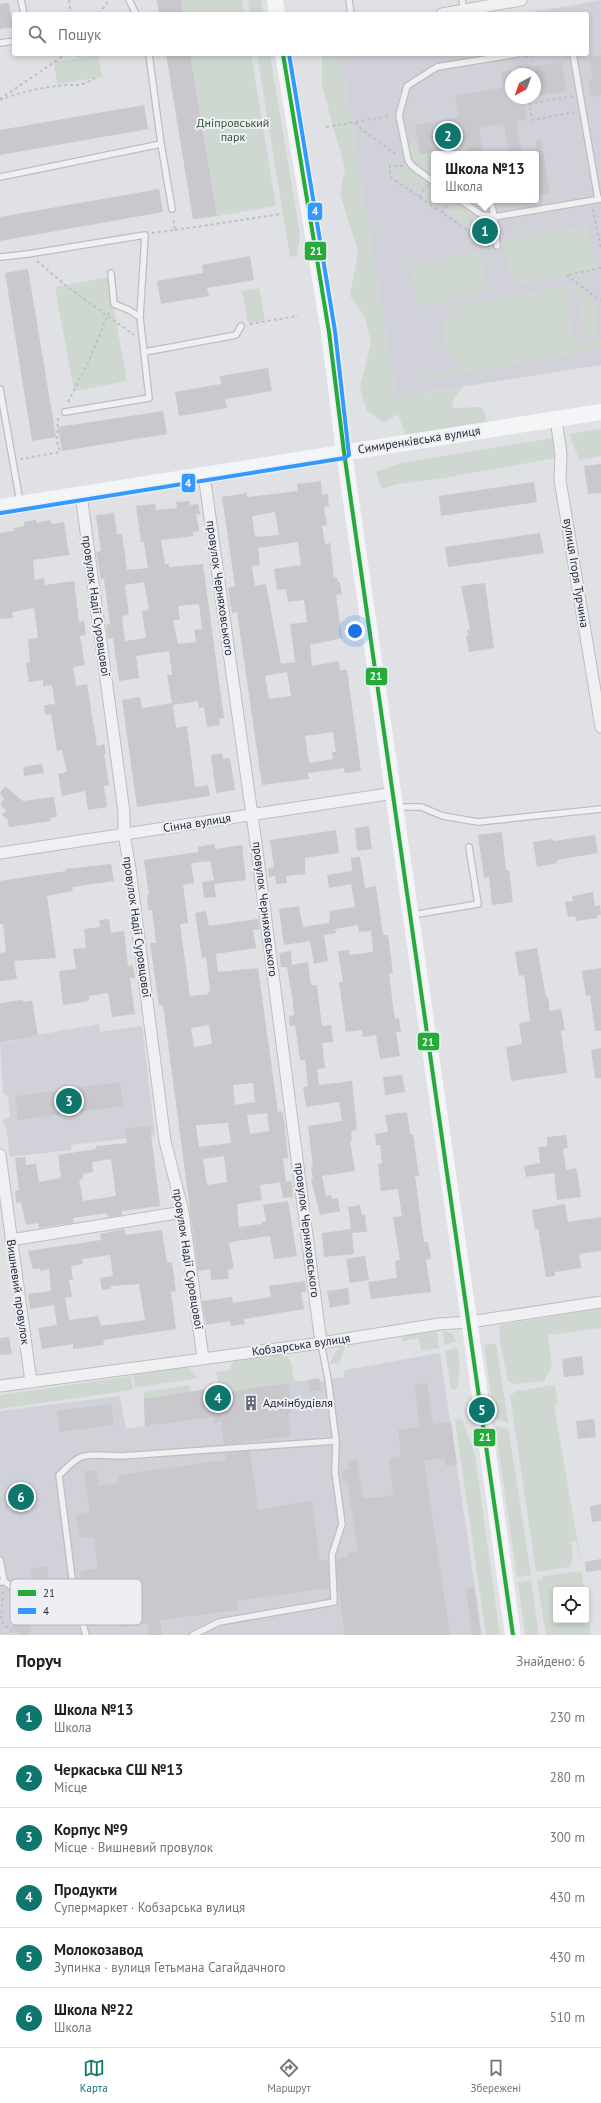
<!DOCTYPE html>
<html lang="uk">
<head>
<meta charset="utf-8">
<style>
	body { margin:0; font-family:"PT Sans",sans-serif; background:#f2f2f2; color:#202124 }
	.controls { position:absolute; right:12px; bottom:12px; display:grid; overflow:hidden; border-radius:4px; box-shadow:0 2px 6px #0003 }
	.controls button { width:36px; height:36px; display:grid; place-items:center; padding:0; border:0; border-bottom:1px solid #e0e0e0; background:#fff; color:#202124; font:20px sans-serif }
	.compass { position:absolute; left:505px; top:68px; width:36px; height:36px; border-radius:50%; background:#fff; box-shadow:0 2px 6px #0003; rotate:221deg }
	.you { position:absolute; left:355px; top:631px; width:14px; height:14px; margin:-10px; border:3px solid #fff; border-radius:50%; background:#1a73e8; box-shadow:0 0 0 6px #1a73e833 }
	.badge { display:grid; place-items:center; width:26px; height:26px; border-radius:50%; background:#0f766e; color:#fff; font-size:13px; font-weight:700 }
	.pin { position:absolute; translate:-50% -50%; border:2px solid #fff; box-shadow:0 1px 4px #0006 }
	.popup { position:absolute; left:431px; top:151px; width:108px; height:52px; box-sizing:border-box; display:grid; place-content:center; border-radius:4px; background:#fff; filter:drop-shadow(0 1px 3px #0005); font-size:13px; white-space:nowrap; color:#757577 }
	.popup b { font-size:15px; color:#202124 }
	.popup::after { content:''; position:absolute; left:50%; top:100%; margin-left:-8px; border:8px solid transparent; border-top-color:#fff }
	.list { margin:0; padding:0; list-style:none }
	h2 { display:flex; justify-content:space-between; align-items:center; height:52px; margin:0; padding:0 16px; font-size:17px }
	h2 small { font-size:13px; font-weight:400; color:#757577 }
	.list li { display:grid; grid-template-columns:26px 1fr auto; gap:12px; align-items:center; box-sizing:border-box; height:60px; padding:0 16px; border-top:1px solid #e0e0e0 }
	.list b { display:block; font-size:15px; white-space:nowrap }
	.list p { margin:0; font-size:13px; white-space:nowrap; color:#757577 }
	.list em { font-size:13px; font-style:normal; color:#757577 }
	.icon { flex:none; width:22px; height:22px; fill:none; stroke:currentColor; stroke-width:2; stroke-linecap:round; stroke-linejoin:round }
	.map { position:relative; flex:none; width:601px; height:1635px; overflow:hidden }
	.search { position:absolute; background:#fff; box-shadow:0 2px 6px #0003; left:12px; right:12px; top:12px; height:44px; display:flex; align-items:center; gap:10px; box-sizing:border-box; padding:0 14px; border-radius:4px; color:#757577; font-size:15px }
	.sheet { height:412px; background:#fff }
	nav { display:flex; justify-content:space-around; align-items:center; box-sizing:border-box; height:56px; border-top:1px solid #e0e0e0; background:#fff; font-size:11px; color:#757577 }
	nav a { display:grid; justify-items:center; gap:2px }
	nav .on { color:#0f766e }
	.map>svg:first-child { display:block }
	.built { fill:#d1d2d9; fill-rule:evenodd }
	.green { fill:#ced8d1; fill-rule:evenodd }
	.building { fill:#c8c8cd; fill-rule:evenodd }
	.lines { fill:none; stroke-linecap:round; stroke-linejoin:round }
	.lane-casing { stroke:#bdbec2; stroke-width:8 }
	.street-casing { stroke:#bdbec2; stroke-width:13 }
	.path { stroke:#bfc0c6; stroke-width:2; stroke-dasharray:3 3; stroke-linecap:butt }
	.lane { stroke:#f0f0f2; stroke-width:5.5 }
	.street { stroke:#f0f0f2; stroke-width:11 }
	.secondary { stroke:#f4f5f6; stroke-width:16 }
	.bus-1-casing { stroke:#eeeff5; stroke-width:7 }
	.bus-2-casing { stroke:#eeeff5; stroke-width:7 }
	.bus-1 { stroke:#26aa3b; stroke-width:4 }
	.bus-2 { stroke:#39f; stroke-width:4 }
	.labels { text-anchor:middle; stroke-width:4; stroke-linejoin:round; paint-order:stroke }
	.park-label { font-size:12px; fill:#365838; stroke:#eeeff5 }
	.street-label { font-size:12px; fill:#282b3d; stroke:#eeeff5 }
	.poi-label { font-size:12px; fill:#282b3d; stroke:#eeeff5; text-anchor:start }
	.key { fill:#eeeff5; stroke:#b3b4be; stroke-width:1 }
	.key-label { font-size:11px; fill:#282b3d }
	.line-badge { stroke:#eeeff5; stroke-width:1.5 }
	.badge-label { font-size:11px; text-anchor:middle; font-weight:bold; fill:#fff }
</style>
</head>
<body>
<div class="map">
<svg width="601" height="1635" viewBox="0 0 601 1635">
	<rect width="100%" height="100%" fill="#e0e1e5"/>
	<path class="built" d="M601,0V365L396,397L340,54H587V14H520ZM511,74H535V98H511ZM434,154H536V200H434Z
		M99,1024L100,1032L142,1026L155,1135L71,1145V1150L10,1157L6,1126H4L3,1120L10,1117L8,1096L3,1093L0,1043L15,1041V1039Z
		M440,1353L482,1635H0V1411L120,1396L126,1429L145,1426L144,1399L220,1387L221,1393L294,1381H321L344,1377V1370Z"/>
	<path class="green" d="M181,0H242L244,14H183Z
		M248,0H261L264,14H250Z
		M190,54H251L276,206L217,216Z
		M257,54H270L300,234L297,256L290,257Z
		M322,54H340L396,397L463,387L452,402L454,408L482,407L488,423L409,435L405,434L398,414L384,423L367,411L360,387L371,343L365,317L350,296L358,251L340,194L345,169L322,86Z
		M98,55L102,77L57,84L54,62Z
		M418,144L419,155L438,152V154H434V173L431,175L411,159L409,145Z
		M408,167L426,180L419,189L415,190L394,176L393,169Z
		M434,184V200H448L441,208L422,195L428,187Z
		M465,200H487L489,212H483Z
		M459,202L480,217L481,224L474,231L447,213L453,203Z
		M587,225L596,271L513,286L504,240Z
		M479,252L487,292L418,306L410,266Z
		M108,277L127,381L74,391L55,287Z
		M574,285C600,299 601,315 593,341L601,340V349L424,380L423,374L460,367C450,355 439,341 445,324C448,317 450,315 448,307ZM564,290L574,291L577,295L585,338L580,343L575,344Z
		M259,288L265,320L248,323L242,291Z
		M601,429V456L579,460L569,434Z
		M553,438L555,458L444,478L398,484L382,489L376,472L401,463Z
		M601,1308V1328L548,1335L552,1367L545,1378V1381L516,1384L508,1382C505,1363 499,1344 499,1325Z
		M442,1330L453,1334L456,1341L445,1345Z
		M437,1331L439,1348L421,1351L419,1338L402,1341V1336Z
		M496,1343L508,1423L494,1418L484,1345Z
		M346,1344L339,1363L330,1364C333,1355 337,1347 346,1344Z
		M457,1347L460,1366L457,1389H451L445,1351Z
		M276,1351C293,1352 292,1368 294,1381L221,1393L216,1372L229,1370L235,1358C246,1355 258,1359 270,1358Z
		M187,1367L198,1378L135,1388L133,1374Z
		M131,1376L133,1390L0,1409V1395Z
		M189,1385L191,1392L144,1399V1392Z
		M555,1385L558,1403L554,1405L581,1562L580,1561L576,1541H571L573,1560L569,1567L536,1572L510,1395L517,1391Z
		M462,1419L475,1455L500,1635H486L455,1420Z
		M495,1426L506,1428L509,1432L531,1575L517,1577Z
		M582,1571L584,1590H556V1620H586V1602L591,1635H546L537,1580L542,1579V1576Z
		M531,1580L539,1635H525L518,1583Z"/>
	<path class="building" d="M157,0H181L183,14H159Z
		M9,3L13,27L0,29V4Z
		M166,54H190L217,216L193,219Z
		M601,55V95L591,97L588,80L593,79L589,57Z
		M562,62L567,91L535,96V66Z
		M511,70V98H523L527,119L516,121L522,154H509L504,124L479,128L483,154H468V146L420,154L415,125L459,117L455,96L503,88L501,72Z
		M144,105L148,129L0,155V130Z
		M541,139L550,193L536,195V140Z
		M159,189L163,212L0,241V217Z
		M250,256L254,280L207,288L209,296L161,304L157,281L203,273L202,265Z
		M28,269L56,437L32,441L5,273Z
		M268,368L272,391L225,399L227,408L179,416L175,392L221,384L220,376Z
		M163,411L167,434L62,451L58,427Z
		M601,464V493L588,494L584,466Z
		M321,481L322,495L328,494L329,506L324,507L327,525L322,526L325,544L330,543L334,577H337L338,582H340L342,594L336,595L342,638L310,645L312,666L339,661L340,670H347L361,771L345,773L344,768L308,773L309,779L262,785L237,612L232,613L228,588L235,586L222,497L247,493V497L298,491L297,484ZM275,512L279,535L255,537L252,516ZM298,542L301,565L274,569L277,590L286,589L288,602L304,600L307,622L290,624L295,662L281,664L266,584L255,586L252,566L260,565L258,548ZM287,672L291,696L269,699L265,676ZM333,732L336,752H332L333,759L309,763L305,736Z
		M534,482L537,502L441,516L439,496Z
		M190,501V505L198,504L200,514H196L199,531L193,532V536L161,540L165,564H169V567L203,564L224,718L219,719L220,725L207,727L204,707L199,708L198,701L173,705L176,728L187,726L195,787L208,785L210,796L137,807L122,700L140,697L142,708L172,703L167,675H172L169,651L136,656L139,678L119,681L113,638L108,639L106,625L110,624L104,579H101L96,552L101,551L96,515L114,513L117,534H122L127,570L148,568L144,542H141L136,506L155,504L156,510L177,508L176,502ZM144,582L149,610L142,611L146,638L125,641L122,616L129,615L125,585ZM199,604L202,629L194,630L196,642L178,644L173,621L180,619L178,606Z
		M36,520L37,523L51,520V524L64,522L69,555L33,560L35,580L44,578L45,585L74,581L79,622L84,621L86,635L80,636L85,665L73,667L76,686L87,684L97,746L104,744L106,754H104L109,785L104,786L107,807L88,810L85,791L62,796L58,774L67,772L62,750L57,751L51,714L45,715L44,705L55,704L52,685L43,686V680L29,682L26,663L30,662L28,639L38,638L34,608L12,612L13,618L0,619V533L14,531V528L24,526V522Z
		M540,533L544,553L448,567L445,547Z
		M485,583L494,648L469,652L466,636H468L467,630H470L461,586Z
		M222,753L223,759L230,758L235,790L216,793L211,755Z
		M42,764L44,773L24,776L23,767Z
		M5,786L23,801L54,797L57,817L50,818L51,821L9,827L8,820L2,815L6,810L0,805L4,799L0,793Z
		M369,826L372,849L357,851L355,828Z
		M336,830L339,853L305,858V874L286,876L287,883L276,884L275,876L269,877L268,868L274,867L270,840Z
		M502,832L506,870H509L513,902L492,905L489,877L484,878L478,835Z
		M595,835L598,853L557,860V863L537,867L533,842L553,839L554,841Z
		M214,844L215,849L242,845L246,880L214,884V883L216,897L204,898L202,882L214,880L210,861L191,863L194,883L183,885L188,923L180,924L190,996L208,994V992L210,991L206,957L202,958L195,913L206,911L209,926L258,919L260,929L253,930L256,948L216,954L218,972L258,968L278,1112L282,1111L284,1120L288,1158H283L286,1182L292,1181L293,1197L283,1198L280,1183L285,1182L260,1185L262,1200L237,1204L239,1227L262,1224L261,1222H266L263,1205L288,1201L297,1256L274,1259L270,1236L237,1241L229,1243L234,1268L228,1270L229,1279L211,1280L210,1269L198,1271L163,1005L159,1006L150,943H156L152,910H148L147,895H149L144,860L198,852V847ZM209,1025L212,1044L194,1047L191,1028ZM253,1083L255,1102L235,1105L233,1085ZM267,1113L269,1131L250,1134L247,1115ZM228,1123L231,1143L199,1147L196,1125ZM224,1156L227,1182L207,1185L203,1159Z
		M360,857L365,888L376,886L383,935H388L393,973L389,974L393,1006L395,1019L399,1018L401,1032H396L400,1056L380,1059L376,1035L363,1037L362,1030L346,1032L339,982H343L338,951L349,950L350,955L373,952L371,931L359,932L358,925L335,929L336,933L324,935L328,961L314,964L310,941L284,945L279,909L299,906L303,927L329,923L330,911L355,907L351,884L329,888L327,875L352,871L351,858Z
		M111,864L114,881L72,887L73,891L47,896L56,958L14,961L17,979L0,981V953L6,952L3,924H0V881L66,871L65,869Z
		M593,892L595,906L600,905L601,915H597V918L576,921L575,916L568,917L565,902L573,901L572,896Z
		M109,919L111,933L124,931L128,966L133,965L135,978H130L135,1014L112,1017L108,993L89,996V1001L63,1005L59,971L76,969L73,949L86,948L84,929L100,927L99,920Z
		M537,948L546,997H548L550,1011L561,1009L565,1030L561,1031L567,1073L511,1081L506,1047L522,1044L519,1023L530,1021L524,975L519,976L515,952Z
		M291,951L292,965L308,962L311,985H317L322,1026L331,1025L333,1042L322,1043L325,1068L317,1069L319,1085L352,1081L357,1130L351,1131L352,1141H350L355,1171L322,1176L326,1196L331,1195L332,1199L338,1198L340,1211L320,1215L311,1179H313L311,1167H313L308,1126L342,1121L339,1102L306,1107L303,1087L308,1086L305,1060H300L295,1025L290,1026L289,1016L294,1015L293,1003L287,967H281L279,953Z
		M601,968V1031H595L590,995L586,996L582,971Z
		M23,1000V1002L32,1001L38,1035L0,1043V1003Z
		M601,1048V1078H595L591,1050Z
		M402,1075L405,1092L385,1095L383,1077Z
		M120,1082L123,1106L18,1120L15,1096Z
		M407,1112L410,1134H413L419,1176H415L424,1242H428L431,1259L426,1260L431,1292L371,1299L368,1282L397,1278L395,1261L400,1260L393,1217L402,1216L398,1189L381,1191L378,1164L382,1163L380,1145H376L375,1134L388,1132L385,1115Z
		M150,1126L160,1206L122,1211V1215L108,1217L107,1213L73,1218L74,1223L57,1225L39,1228L38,1223L26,1225L21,1202L16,1203L15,1191L19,1190L15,1158L25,1157L26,1165L36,1164L39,1182L61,1178L58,1155L96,1149V1146L127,1143L125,1129ZM111,1159L116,1196L83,1201L79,1180L83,1179V1174L93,1172L92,1162Z
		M566,1135L568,1148L563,1149L566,1170L575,1168L577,1171L581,1197L557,1200L554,1173L526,1177L524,1166L540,1163L538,1147L547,1146V1137Z
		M565,1204L568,1222L601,1217V1251L579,1254L581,1268L555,1272V1276L546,1277L538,1229L535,1230L532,1210Z
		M360,1205L362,1215H365L367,1232L352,1233L354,1254L324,1257L322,1233L351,1229L348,1207Z
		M124,1229L126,1235L162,1230L167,1263L172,1262L176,1291L171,1292L176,1329L103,1340L104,1345L73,1349V1344L42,1349L38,1328L57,1325L54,1305L30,1309L28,1294L51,1291L49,1269L40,1271V1268L33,1269L28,1251L101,1240L100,1234ZM110,1255L113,1276L100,1278L102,1290L111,1289V1286L139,1284L145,1320L101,1326L98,1316L69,1320L65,1298L72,1297L69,1280H73L71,1266L83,1264L82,1259Z
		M365,1256L369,1280L350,1283L346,1259Z
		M305,1281L306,1292H301L304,1309L244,1319L245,1324L231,1326L230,1321L206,1325L202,1301L232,1297L233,1303L271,1297L269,1286Z
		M348,1288L350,1304L330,1308L327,1291Z
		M9,1337L12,1354L0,1355V1338Z
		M582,1356L584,1375L564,1377L562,1359Z
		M319,1378L322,1390L310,1391L308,1380Z
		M288,1383L292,1412L288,1413L291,1436L224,1445L221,1421L214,1424L213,1417L145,1426L144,1399L220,1387L221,1393Z
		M427,1383L433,1424L451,1422L457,1464L446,1466L444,1458L424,1461L450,1635H345L338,1587L336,1559L348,1557L347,1553L358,1551L347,1481H343L342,1471L349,1470L348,1461L357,1460L363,1499L394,1495L389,1459L401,1457L398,1430L419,1427L415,1385Z
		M111,1404L114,1425L60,1432L57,1411Z
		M594,1419L596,1437L578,1439L576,1421Z
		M250,1451L258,1510L312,1501L320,1561L328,1560L329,1588L237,1601L239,1610L160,1620L162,1635H149L148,1623L118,1627L116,1619L87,1623L80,1572L98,1568L94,1537L80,1538L76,1514L90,1512L84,1471L96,1470L99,1486L119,1483L118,1475L226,1460L225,1453Z
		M601,1504V1521L592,1522L590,1506Z
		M601,1559V1570L586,1572L585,1562Z
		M47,1566L49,1583L33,1586L30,1569Z
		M474,1587L481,1635H472L466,1589Z
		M47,1593L55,1600L30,1627L32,1629L26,1635H20L11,1628L20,1618L22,1620Z"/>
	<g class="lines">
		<g class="lane-casing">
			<path id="lane" d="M21,0L24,14
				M129,0L136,14
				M349,0L351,14
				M462,0L464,11
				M0,43L14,41
				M149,54L161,144
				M573,54L598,199
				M0,177L161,144L172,209
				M434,182L412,166L408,160L399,115L407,86L437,67L517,54
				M460,200L482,215L494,217L497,246
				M491,200L494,217L601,199
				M0,257L28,254L145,235L140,317L149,398L65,412
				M111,273L114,304L129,310L140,317
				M145,352L236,335L241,326
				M0,389L20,502
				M396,807H421L443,816L478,822L601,809
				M412,915L478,904L469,847
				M0,1560L4,1581L2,1582
				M4,1581L28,1599H36L35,1592
				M86,1635L74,1594L59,1475C65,1470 73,1460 81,1457C92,1453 110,1456 122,1456L336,1441
				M193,1635L219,1622L334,1602L332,1555L342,1524L335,1472L336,1441L328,1379L321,1343"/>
		</g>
		<g class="street-casing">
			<path id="street" d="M442,14L521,0
				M556,419L561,454L560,480L601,727
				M204,475L255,836L321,1343
				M81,494L124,812V834L130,869L165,1141L183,1212L203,1358
				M0,853L394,793
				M0,1155L31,1382
				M11,1240L183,1212
				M0,1386L321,1343L439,1324L470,1322L601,1302"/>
		</g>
		<path class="path" d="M69,0L71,14
			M99,14L109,0
			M78,54L79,58
			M525,57L545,54
			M573,96L529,104L532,120L574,112
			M0,99L66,54
			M0,100C18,93 39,88 58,86C78,83 77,89 97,77
			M355,123C367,135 384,144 398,156
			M326,127L390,116
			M403,166H390V177L473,234L488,232
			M419,197L427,186
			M593,209L601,249
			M442,213L451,200
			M175,230L281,214
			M152,233L175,230L173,218
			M37,261L69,288L134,335
			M601,268L566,275L601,301
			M250,324L298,316
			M68,402L89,361L109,312
			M20,459L60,452L57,442L58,416
			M3,1592L1,1621L15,1635"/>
		<use href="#lane" class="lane"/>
		<use href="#street" class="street"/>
		<path class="secondary" d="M275,0L277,14
			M283,54L329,332L344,452L482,1410L513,1635
			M0,507L601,412"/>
		<g class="bus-1-casing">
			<path id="bus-1" d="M283,54L329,332L344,452L513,1635"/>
		</g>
		<g class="bus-2-casing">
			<path id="bus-2" d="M1,513L345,458L349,455L335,331L289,54"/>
		</g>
		<use href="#bus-1" class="bus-1"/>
		<use href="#bus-2" class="bus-2"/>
	</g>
	<defs>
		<g id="building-bare" transform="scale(1.2)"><path d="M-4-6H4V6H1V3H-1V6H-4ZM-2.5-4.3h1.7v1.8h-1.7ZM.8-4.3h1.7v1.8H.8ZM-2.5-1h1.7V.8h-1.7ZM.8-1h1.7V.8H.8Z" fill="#686b78" stroke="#eeeff5" stroke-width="2.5" paint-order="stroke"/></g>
	</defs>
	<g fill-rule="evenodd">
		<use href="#building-bare" x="251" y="1403"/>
	</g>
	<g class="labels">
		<g class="park-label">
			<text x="233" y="127">Дніпровський<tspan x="233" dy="14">парк</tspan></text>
		</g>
		<g class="street-label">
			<text transform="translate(419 440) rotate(-9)" y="4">Симиренківська вулиця</text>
			<text transform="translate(576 573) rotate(81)" y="4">вулиця Ігоря Турчина</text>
			<text transform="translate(220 588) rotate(82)" y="4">провулок Черняховського</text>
			<text transform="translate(96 606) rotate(82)" y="4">провулок Надії Суровцової</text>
			<text transform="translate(197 823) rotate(-9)" y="4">Сінна вулиця</text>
			<text transform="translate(265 909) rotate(83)" y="4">провулок Черняховського</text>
			<text transform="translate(137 927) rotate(82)" y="4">провулок Надії Суровцової</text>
			<text transform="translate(307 1230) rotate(83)" y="4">провулок Черняховського</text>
			<text transform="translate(188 1259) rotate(81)" y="4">провулок Надії Суровцової</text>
			<text transform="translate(18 1292) rotate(82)" y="4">Вишневий провулок</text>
			<text transform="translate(301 1345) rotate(-8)" y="4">Кобзарська вулиця</text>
		</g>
		<g class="poi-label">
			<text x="263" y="1407">Адмінбудівля</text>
		</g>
	</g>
	<rect x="10" y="1579" width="132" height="46" rx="6" class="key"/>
	<rect x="18" y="1590" width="18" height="6" fill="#26aa3b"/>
	<rect x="18" y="1608" width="18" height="6" fill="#39f"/>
	<g class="key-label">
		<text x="43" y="1597">21</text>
		<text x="43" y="1615">4</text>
	</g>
	<g class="line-badge">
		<rect x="307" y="202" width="16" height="19" rx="4" fill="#39f"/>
		<rect x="304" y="241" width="23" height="20" rx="4" fill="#26aa3b"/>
		<rect x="181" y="473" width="15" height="20" rx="4" fill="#39f"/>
		<rect x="365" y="667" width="23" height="19" rx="4" fill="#26aa3b"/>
		<rect x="417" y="1032" width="23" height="19" rx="4" fill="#26aa3b"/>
		<rect x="473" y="1428" width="23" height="19" rx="4" fill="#26aa3b"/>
	</g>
	<g class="badge-label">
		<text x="315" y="215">4</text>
		<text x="316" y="255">21</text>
		<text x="188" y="487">4</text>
		<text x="376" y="680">21</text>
		<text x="428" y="1046">21</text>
		<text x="485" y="1441">21</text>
	</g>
</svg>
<div class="controls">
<button><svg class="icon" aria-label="locate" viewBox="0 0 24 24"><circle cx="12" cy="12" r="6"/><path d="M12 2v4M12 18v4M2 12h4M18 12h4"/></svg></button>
</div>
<svg class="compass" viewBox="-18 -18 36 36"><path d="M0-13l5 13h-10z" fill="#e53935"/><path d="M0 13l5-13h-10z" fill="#757577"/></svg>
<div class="you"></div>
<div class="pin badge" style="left:485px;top:231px">1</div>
<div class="popup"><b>Школа №13</b>Школа</div>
<div class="pin badge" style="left:448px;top:136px">2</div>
<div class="pin badge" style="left:69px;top:1101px">3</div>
<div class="pin badge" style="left:218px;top:1398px">4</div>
<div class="pin badge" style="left:482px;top:1410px">5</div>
<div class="pin badge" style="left:21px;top:1497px">6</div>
<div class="search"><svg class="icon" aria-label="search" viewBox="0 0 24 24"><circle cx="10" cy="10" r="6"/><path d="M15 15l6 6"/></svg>Пошук</div>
</div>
<section class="sheet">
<h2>Поруч<small>Знайдено: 6</small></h2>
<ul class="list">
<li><span class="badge">1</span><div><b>Школа №13</b><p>Школа</p></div><em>230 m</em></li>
<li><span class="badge">2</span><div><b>Черкаська СШ №13</b><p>Місце</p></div><em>280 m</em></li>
<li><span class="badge">3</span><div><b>Корпус №9</b><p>Місце · Вишневий провулок</p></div><em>300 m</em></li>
<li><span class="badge">4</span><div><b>Продукти</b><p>Супермаркет · Кобзарська вулиця</p></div><em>430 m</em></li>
<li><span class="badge">5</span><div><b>Молокозавод</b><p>Зупинка · вулиця Гетьмана Сагайдачного</p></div><em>430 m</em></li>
<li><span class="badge">6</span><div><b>Школа №22</b><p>Школа</p></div><em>510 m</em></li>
</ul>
</section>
<nav>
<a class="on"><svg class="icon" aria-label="map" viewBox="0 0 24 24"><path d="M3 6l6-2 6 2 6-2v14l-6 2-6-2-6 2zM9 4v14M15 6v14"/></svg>Карта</a>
<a><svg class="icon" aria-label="directions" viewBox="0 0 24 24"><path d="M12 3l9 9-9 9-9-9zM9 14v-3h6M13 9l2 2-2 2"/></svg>Маршрут</a>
<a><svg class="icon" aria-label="saved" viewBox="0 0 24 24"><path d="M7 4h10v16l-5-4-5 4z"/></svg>Збережені</a>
</nav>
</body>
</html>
